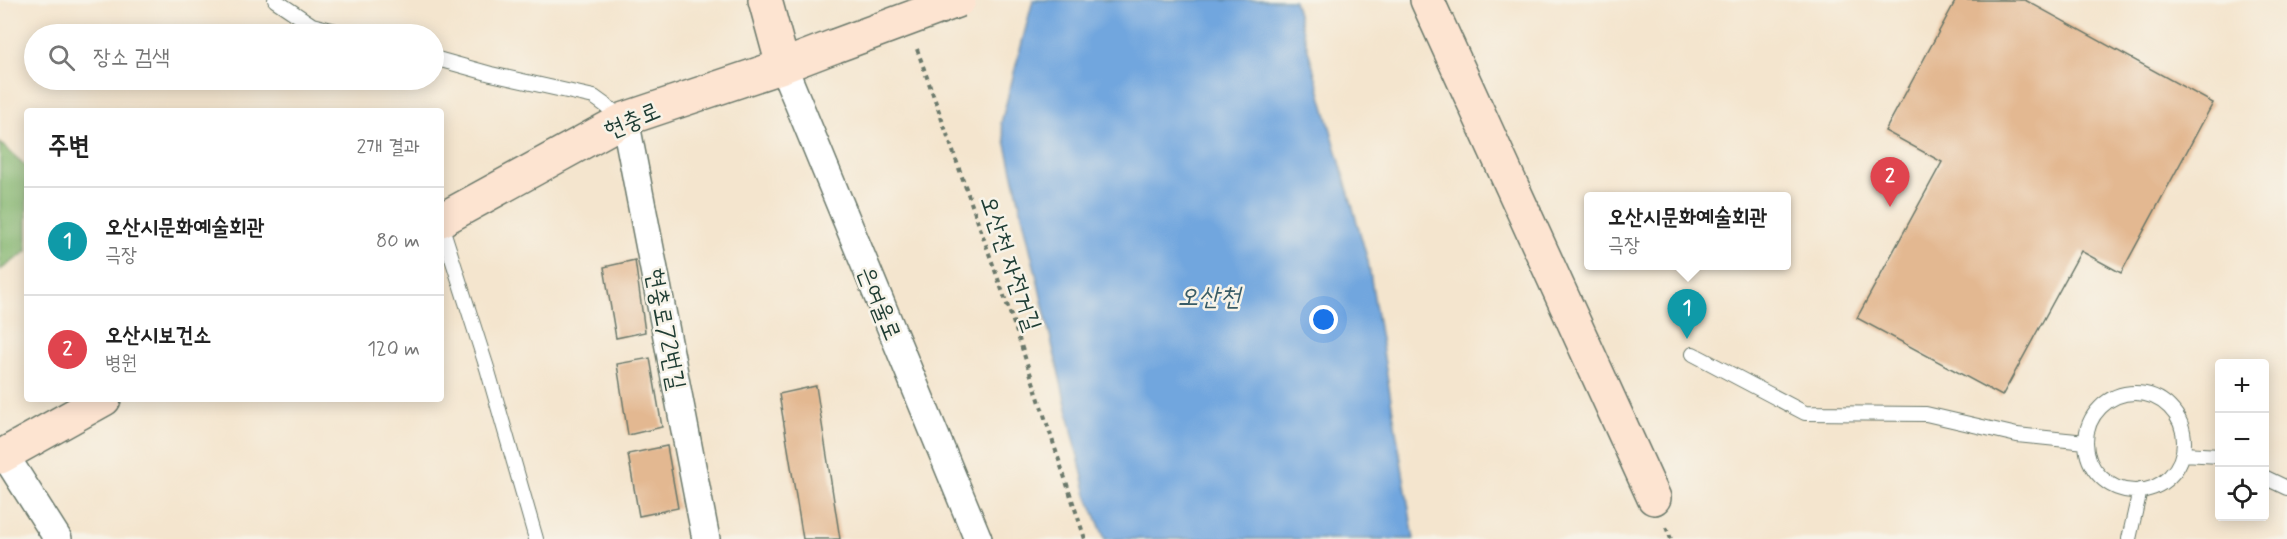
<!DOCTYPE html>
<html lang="ko">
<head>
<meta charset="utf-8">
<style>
	body { margin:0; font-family:Mynerve,"Poor Story",sans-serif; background:#f6f6f6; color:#222 }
	.controls { position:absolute; right:18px; bottom:18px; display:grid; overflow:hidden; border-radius:6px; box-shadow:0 3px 15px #0003 }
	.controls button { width:54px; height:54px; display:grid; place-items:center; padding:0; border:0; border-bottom:2px solid #e0e0e0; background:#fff; color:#222; font:30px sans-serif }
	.you { position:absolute; left:1324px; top:320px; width:21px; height:21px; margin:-15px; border:4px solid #fff; border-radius:50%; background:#1a73e8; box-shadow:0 0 0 9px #1a73e833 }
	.badge { display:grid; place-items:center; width:39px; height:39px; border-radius:50%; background:#db2777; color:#fff; font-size:20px; font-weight:700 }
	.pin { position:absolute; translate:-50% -50px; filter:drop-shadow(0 2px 3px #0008) }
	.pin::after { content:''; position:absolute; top:32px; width:21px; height:18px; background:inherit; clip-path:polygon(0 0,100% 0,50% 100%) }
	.popup { position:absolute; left:1584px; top:192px; width:207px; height:78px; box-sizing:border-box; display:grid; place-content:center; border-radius:6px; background:#fff; filter:drop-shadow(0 2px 4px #0005); font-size:20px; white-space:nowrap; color:#767676 }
	.popup b { font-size:22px; color:#222 }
	.popup::after { content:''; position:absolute; left:50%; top:100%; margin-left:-12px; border:12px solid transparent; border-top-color:#fff }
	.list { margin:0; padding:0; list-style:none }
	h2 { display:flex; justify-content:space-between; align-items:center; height:78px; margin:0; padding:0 24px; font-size:26px }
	h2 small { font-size:20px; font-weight:400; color:#767676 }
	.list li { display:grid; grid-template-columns:39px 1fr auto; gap:18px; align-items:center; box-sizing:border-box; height:108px; padding:0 24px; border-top:2px solid #e0e0e0 }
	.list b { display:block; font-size:22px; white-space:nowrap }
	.list p { margin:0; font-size:20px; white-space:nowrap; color:#767676 }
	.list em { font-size:20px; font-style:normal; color:#767676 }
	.icon { flex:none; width:33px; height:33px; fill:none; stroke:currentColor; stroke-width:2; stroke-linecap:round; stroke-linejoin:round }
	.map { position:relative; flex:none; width:2287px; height:539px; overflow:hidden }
	.search { position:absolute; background:#fff; box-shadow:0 3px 15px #0003; left:24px; top:24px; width:420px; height:66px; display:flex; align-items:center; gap:15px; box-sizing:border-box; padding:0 21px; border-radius:33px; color:#767676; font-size:22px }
	.panel { position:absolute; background:#fff; box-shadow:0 3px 15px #0003; left:24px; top:108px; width:420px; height:294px; border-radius:6px }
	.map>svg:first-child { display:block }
	.forest { fill:#84b66f; stroke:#527a52; stroke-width:1.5 }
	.water { fill:#71a6de; stroke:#487289; stroke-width:1.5 }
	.building { fill:#e3b891 }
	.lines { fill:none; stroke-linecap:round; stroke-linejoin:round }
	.lane-casing { stroke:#6a786a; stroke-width:16 }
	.street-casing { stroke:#6a786a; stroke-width:30 }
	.secondary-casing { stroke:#6a786a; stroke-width:36 }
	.path { stroke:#6a786a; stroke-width:4; stroke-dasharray:4.5 4.5; stroke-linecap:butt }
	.lane { stroke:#fff; stroke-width:14 }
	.street { stroke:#fff; stroke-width:27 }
	.secondary { stroke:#fde4d1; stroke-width:33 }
	.secondary-bridge-casing { stroke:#6a786a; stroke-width:36; stroke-linecap:butt }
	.secondary-bridge { stroke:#fde4d1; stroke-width:33 }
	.labels { text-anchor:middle; stroke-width:5; stroke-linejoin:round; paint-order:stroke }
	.street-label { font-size:24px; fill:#1f3d34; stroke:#f7f3e8 }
	.water-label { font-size:26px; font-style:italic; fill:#385c67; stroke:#f7f3e8 }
</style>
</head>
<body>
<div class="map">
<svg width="2287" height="539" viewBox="0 0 2287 539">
	<rect width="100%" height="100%" fill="#f7f3e8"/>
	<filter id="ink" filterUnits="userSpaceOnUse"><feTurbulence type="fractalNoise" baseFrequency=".0167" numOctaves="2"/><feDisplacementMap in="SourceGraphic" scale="12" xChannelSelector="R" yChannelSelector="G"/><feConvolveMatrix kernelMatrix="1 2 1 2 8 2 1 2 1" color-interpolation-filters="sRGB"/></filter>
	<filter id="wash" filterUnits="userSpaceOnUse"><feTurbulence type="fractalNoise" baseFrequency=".008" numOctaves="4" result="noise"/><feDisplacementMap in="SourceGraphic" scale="24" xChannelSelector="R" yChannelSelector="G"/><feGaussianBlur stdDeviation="1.35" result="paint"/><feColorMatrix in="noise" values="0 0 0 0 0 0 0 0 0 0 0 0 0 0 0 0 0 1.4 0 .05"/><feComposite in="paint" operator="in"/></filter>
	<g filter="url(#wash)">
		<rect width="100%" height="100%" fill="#f4e5ce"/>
		<path class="forest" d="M0,143L27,167V251L0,270Z"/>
		<path class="water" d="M1033,0H1294L1368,261L1414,539H1105L1087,495L1001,123Z"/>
		<g id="blocks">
			<path class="building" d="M1956,0H2025L2213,103L2121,273L2081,251L2002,396L1857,318L1942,162L1885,131Z
				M635,260L645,332L616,338L604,267Z
				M650,358L662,427L628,435L617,364Z
				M816,386L840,539H803L779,394Z
				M667,446L678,508L639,516L628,454Z"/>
		</g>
	</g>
	<g filter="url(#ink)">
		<use href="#blocks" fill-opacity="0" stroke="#6a786a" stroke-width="1.5"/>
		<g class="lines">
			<g class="lane-casing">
				<path id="lane" d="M275,0L312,25L348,34
					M434,58L491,74L594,97L623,118
					M441,224L487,368L536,539
					M1693,354L1805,413L1926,414L2017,435L2086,442
					M2086 442a49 49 0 1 1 98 0a49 49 0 1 1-98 0Z
					M2183,454L2220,456
					M2264,477L2287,488
					M2129,539L2140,490"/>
			</g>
			<g class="street-casing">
				<path id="street" d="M783,66L978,539
					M625,119L706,539
					M4,454L58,539"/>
			</g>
			<g class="secondary-casing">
				<path id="secondary" d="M765,0L783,66
					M1427,0L1654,498
					M441,220L625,119L783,66L835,46
					M0,457L104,399"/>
			</g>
			<path class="path" d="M917,49L1016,330L1085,539
				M1666,527L1671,539"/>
			<use href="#lane" class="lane"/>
			<use href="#street" class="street"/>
			<use href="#secondary" class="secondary"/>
			<g class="secondary-bridge-casing">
				<path id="secondary-bridge" d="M835,46L959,0"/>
			</g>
			<use href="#secondary-bridge" class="secondary-bridge"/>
		</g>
	</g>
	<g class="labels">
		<g class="street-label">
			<text transform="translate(632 120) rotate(-23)" y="8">현충로</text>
			<text transform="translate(1011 263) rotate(71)" y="8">오산천 자전거길</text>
			<text transform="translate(880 303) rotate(68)" y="8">은여울로</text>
			<text transform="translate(666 329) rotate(79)" y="8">현충로72번길</text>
		</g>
		<g class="water-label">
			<text x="1209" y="305">오산천</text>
		</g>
	</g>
</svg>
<div class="controls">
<button>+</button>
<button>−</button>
<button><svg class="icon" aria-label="locate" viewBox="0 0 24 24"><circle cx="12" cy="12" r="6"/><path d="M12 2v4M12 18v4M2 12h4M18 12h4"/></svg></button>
</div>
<div class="you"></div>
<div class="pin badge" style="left:1687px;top:339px;background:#0f9aa8">1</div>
<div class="popup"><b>오산시문화예술회관</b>극장</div>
<div class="pin badge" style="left:1890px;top:207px;background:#e0444e">2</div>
<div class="search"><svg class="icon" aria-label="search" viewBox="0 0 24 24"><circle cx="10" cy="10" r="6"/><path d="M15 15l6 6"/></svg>장소 검색</div>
<section class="panel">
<h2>주변<small>2개 결과</small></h2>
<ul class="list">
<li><span class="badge" style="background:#0f9aa8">1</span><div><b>오산시문화예술회관</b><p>극장</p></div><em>80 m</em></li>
<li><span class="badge" style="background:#e0444e">2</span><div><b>오산시보건소</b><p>병원</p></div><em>120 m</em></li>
</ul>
</section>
</div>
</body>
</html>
